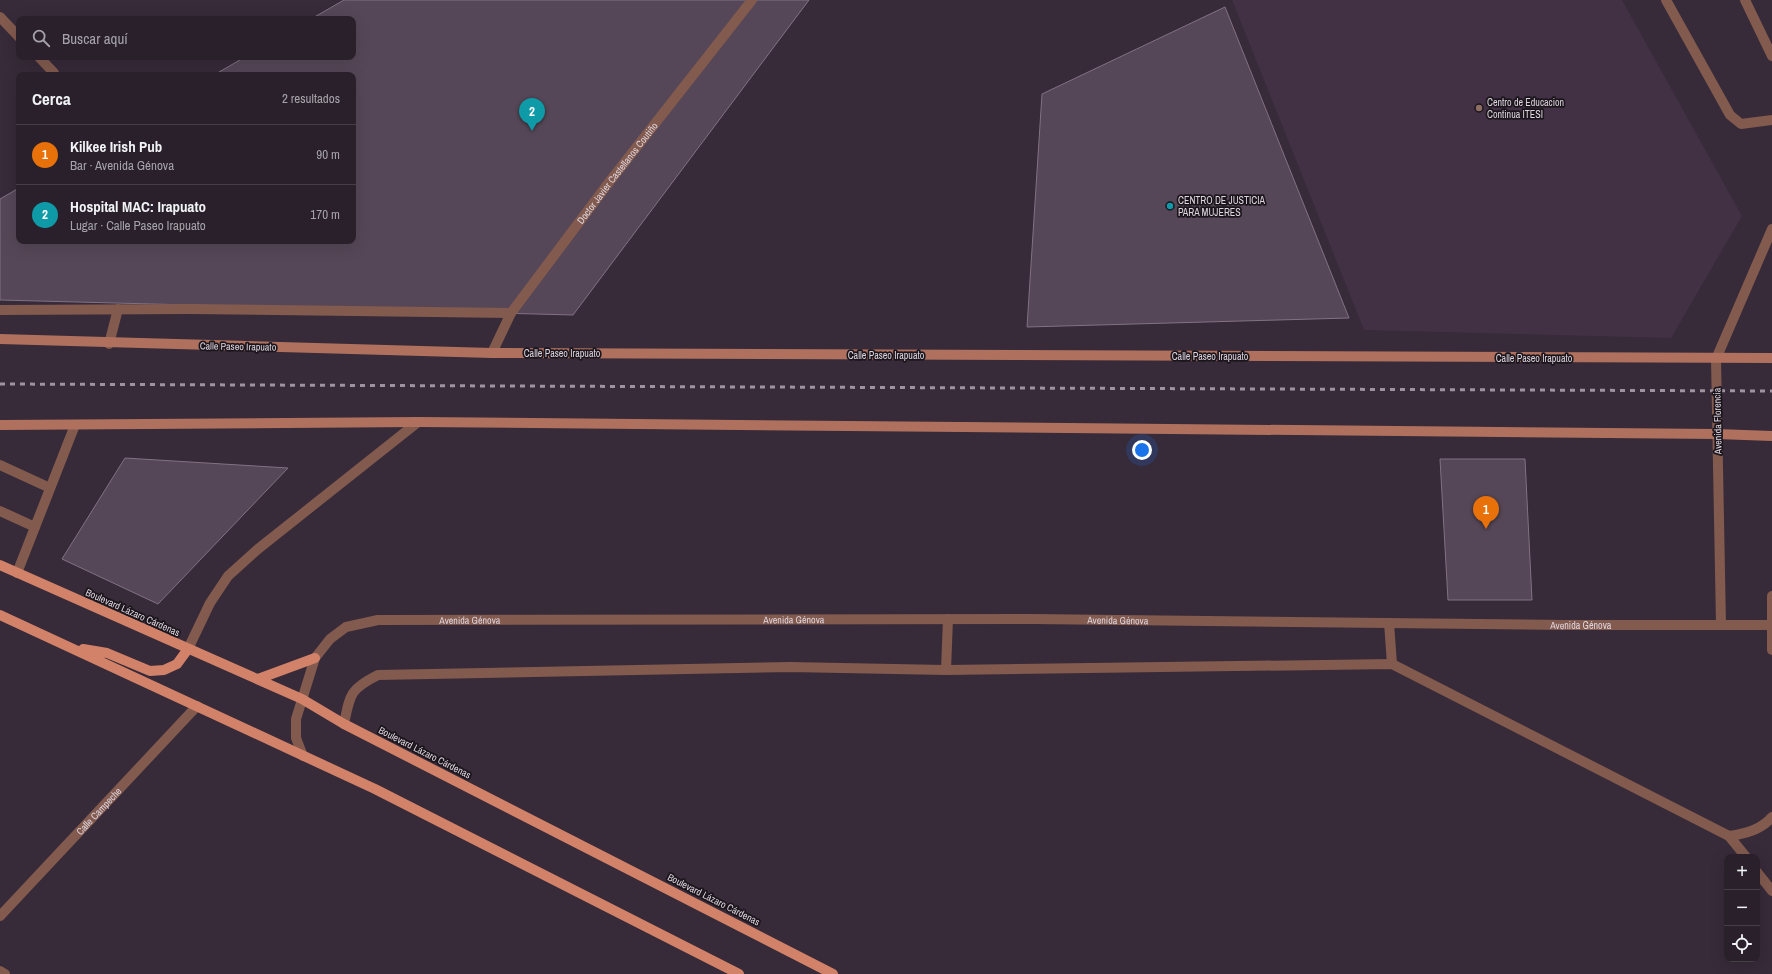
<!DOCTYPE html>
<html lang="es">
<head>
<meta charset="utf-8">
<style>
	body { margin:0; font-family:"Archivo Narrow",sans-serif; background:#352d37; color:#f1f3f6 }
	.controls { position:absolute; right:12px; bottom:12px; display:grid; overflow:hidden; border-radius:8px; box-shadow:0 4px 16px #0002 }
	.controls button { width:36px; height:36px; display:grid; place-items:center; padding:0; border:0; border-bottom:1px solid #453e47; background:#29202b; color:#f1f3f6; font:20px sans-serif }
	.you { position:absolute; left:1142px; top:450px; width:14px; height:14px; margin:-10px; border:3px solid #fff; border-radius:50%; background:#1a73e8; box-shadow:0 0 0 6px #1a73e833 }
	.badge { display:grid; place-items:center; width:26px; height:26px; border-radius:50%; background:#a1c92a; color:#fff; font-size:13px; font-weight:700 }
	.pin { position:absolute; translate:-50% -33px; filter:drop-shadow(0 1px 2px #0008) }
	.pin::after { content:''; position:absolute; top:21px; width:14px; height:12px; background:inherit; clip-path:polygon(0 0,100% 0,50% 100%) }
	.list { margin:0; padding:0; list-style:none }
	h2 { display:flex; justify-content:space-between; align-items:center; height:52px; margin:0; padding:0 16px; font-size:17px }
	h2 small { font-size:13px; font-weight:400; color:#a5a3a9 }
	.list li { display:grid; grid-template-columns:26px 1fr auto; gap:12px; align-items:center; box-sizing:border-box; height:60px; padding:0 16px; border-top:1px solid #453e47 }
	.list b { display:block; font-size:15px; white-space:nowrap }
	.list p { margin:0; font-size:13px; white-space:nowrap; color:#a5a3a9 }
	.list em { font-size:13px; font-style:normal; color:#a5a3a9 }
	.icon { flex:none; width:22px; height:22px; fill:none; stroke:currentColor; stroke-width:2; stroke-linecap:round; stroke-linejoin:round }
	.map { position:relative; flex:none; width:1772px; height:974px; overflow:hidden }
	.search { position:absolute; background:#29202b; box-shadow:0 4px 16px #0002; left:16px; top:16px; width:340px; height:44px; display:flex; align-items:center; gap:10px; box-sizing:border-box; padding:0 14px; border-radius:8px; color:#a5a3a9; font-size:15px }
	.panel { position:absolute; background:#29202b; box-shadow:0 4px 16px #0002; left:16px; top:72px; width:340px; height:172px; border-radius:8px }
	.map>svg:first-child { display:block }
	.built { fill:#423044 }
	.building { fill:#554757; stroke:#827284 }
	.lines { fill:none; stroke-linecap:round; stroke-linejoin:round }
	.lane { stroke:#825a4e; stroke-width:10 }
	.street { stroke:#825a4e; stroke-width:10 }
	.secondary { stroke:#af715d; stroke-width:10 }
	.primary { stroke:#d28269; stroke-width:10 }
	.rail { stroke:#9e939f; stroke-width:3; stroke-dasharray:5 5; stroke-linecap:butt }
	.education-dot { fill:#8d6e63; stroke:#1b151c; stroke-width:1.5 }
	.culture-dot { fill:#0f9aa8; stroke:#1b151c; stroke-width:1.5 }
	.labels { text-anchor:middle; stroke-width:3.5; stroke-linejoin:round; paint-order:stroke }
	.poi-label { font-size:10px; fill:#ded5df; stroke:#1b151c; text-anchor:start }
	.street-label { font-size:10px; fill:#ded5df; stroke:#1b151c }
</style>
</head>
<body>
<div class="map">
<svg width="1772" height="974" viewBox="0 0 1772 974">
	<rect width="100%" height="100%" fill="#372a39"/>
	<path class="built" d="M1232,0H1622L1742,216L1671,338L1364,330Z"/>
	<path class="building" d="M344,0H809L573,315L0,300V199L19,188V241H353V75H214L245,57H353V19H311Z
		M1225,7L1349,318L1027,327L1042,94Z
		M125,458L288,468L158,604L62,559Z
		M1440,459H1525L1532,600H1448Z"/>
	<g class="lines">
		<g class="lane">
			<path d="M1666,0L1730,115L1741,124L1772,120"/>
			<path d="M1745,0L1772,56"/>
			<path d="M0,17L19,37"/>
			<path d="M39,57L54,73"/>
			<path d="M0,310L190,309L511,313"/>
			<path d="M109,344L118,309"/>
			<path id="s1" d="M492,353L511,313L610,181L752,0"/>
			<path d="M0,465L50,488"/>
			<path d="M0,511L35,527"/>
			<path d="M17,573L75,425"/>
		</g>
		<g class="street">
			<path d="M1772,596V650"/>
			<path d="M1389,623L1392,664"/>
			<path d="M1721,625L1716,359L1772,229"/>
			<path d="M188,649L210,603L228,576L258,549L418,422"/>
			<path d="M946,670L948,619"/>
			<path d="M344,724C350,694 350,689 378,675L790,667L946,670L1392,664L1729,836L1746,857"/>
			<path id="s2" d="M303,756L296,738V719L315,658L330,639L346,627L378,620L1032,619L1566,625H1772"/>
			<path d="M1729,836C1745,834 1761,830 1772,817"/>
			<path d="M1757,872L1772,891"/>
			<path id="s3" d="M0,916L197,706"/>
			<path d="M0,971L5,974"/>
		</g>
		<path class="secondary" d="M0,339L492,353L1772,358
			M0,425L418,422L1717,434L1772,436"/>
		<path class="primary" d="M0,565L302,699L344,724L833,974
			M0,615L375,789L739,974
			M83,649L107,653L150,671L164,670L177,664L188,649
			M258,679L315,658"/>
		<path class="rail" d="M0,384L1772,391"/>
	</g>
	<circle class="education-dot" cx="1479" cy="108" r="4"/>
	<circle class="culture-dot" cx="1170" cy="206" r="4"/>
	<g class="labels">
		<g class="poi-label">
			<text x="1487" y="106">Centro de Educacion<tspan x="1487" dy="12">Continua ITESI</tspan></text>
			<text x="1178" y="204">CENTRO DE JUSTICIA<tspan x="1178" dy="12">PARA MUJERES</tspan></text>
		</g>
		<g class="street-label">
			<text dy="4" stroke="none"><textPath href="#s1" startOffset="220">Doctor Javier Castellanos Coutiño</textPath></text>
			<text transform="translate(238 346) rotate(1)" y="4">Calle Paseo Irapuato</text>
			<text x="562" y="357">Calle Paseo Irapuato</text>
			<text x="886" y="359">Calle Paseo Irapuato</text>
			<text x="1210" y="360">Calle Paseo Irapuato</text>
			<text x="1534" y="362">Calle Paseo Irapuato</text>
			<text transform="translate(1717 421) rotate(-91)" y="4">Avenida Florencia</text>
			<text transform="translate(133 612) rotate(24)" y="4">Boulevard Lázaro Cárdenas</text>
			<text dy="4" stroke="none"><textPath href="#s2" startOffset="271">Avenida Génova</textPath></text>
			<text dy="4" stroke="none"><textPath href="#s2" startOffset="595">Avenida Génova</textPath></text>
			<text dy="4" stroke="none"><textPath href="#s2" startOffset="919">Avenida Génova</textPath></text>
			<text dy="4" stroke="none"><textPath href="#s2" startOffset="1382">Avenida Génova</textPath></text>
			<text transform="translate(425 752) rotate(27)" y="4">Boulevard Lázaro Cárdenas</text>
			<text dy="4" stroke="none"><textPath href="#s3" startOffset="144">Calle Campeche</textPath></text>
			<text transform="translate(714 899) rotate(27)" y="4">Boulevard Lázaro Cárdenas</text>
		</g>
	</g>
</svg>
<div class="controls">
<button>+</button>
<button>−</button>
<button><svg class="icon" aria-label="locate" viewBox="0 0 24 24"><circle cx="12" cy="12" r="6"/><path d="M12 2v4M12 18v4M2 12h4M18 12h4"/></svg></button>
</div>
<div class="you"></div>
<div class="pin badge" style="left:1486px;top:529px;background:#e8710a">1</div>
<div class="pin badge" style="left:532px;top:131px;background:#0f9aa8">2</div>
<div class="search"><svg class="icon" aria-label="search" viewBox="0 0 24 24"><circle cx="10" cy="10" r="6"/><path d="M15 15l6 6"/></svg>Buscar aquí</div>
<section class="panel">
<h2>Cerca<small>2 resultados</small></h2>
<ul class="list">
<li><span class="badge" style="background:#e8710a">1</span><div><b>Kilkee Irish Pub</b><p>Bar · Avenida Génova</p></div><em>90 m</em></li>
<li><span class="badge" style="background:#0f9aa8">2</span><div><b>Hospital MAC: Irapuato</b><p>Lugar · Calle Paseo Irapuato</p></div><em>170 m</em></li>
</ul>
</section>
</div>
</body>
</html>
